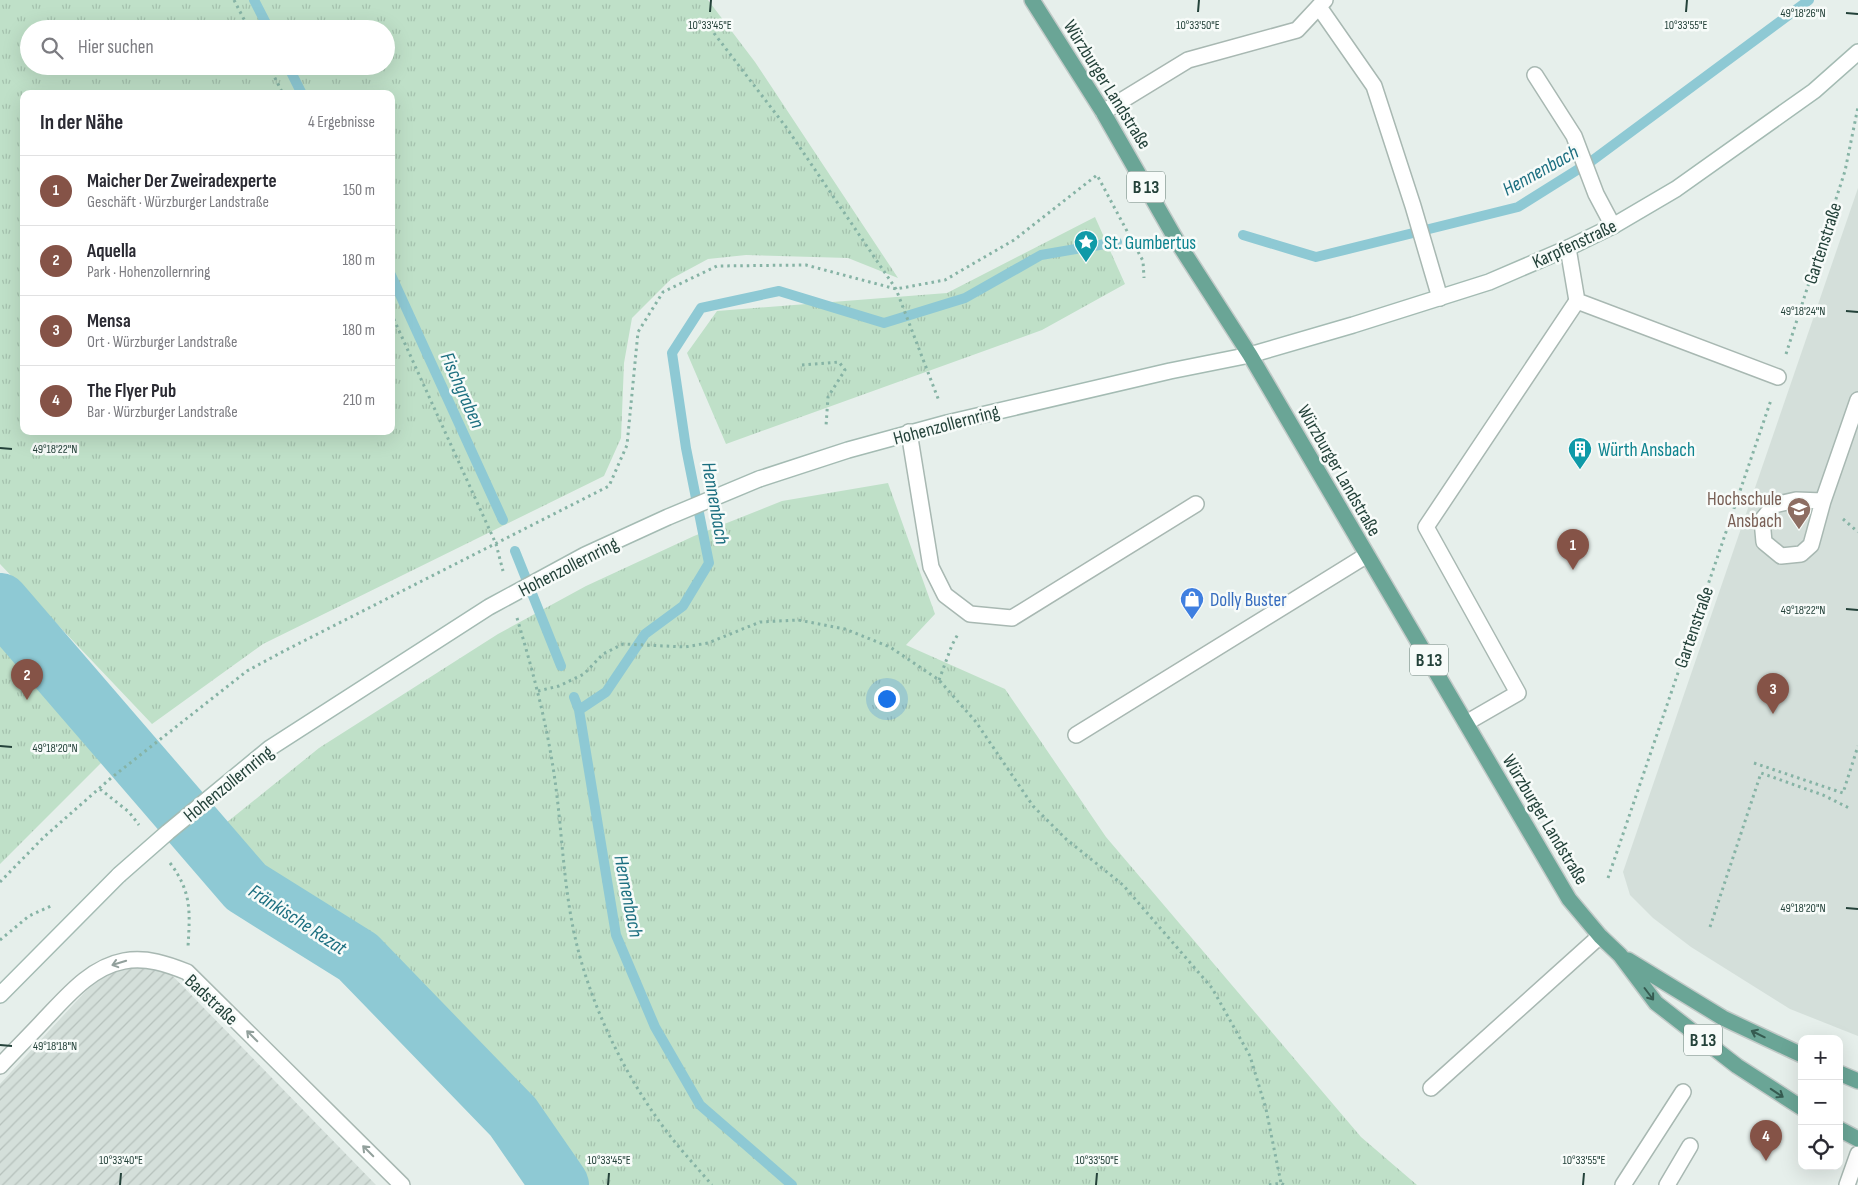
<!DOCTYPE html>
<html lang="de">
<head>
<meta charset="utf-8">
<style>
	body { margin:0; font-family:"Sofia Sans Condensed",sans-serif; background:#f2f2f3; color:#2b2b33 }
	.controls { position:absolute; right:15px; bottom:15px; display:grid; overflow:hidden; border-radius:10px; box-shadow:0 5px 20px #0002 }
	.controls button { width:45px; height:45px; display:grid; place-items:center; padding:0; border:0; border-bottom:1px solid #e1e1e2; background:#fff; color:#2b2b33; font:25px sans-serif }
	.you { position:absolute; left:886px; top:698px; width:18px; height:18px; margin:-12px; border:4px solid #fff; border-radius:50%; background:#1a73e8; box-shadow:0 0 0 8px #1a73e833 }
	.badge { display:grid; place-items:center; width:32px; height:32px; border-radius:50%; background:#855347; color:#fff; font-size:16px; font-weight:700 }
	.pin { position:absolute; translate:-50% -41px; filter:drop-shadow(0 1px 2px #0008) }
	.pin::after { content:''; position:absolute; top:26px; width:18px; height:15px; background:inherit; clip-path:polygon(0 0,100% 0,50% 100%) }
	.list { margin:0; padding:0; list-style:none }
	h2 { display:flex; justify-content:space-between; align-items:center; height:65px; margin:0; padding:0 20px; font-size:21px }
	h2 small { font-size:16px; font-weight:400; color:#7c7c81 }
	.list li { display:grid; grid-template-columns:32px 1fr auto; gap:15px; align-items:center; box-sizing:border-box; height:70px; padding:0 20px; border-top:1px solid #e1e1e2 }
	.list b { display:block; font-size:19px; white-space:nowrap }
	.list p { margin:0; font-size:16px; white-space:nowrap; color:#7c7c81 }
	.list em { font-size:16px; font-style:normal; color:#7c7c81 }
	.icon { flex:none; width:28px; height:28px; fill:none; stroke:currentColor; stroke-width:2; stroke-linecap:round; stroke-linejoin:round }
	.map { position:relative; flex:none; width:1858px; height:1185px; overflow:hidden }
	.search { position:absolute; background:#fff; box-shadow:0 5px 20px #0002; left:20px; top:20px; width:375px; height:55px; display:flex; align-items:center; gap:12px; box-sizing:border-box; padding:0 18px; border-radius:28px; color:#7c7c81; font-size:19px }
	.panel { position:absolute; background:#fff; box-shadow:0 5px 20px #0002; left:20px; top:90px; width:375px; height:345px; border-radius:10px }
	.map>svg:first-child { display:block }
	.built { fill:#d4dfda }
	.industrial { fill:url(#industrial-furrows) }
	.grass { fill:url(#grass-tufts); fill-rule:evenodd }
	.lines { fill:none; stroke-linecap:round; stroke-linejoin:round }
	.stream { stroke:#8ec9d4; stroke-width:10 }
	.river { stroke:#8ec9d4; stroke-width:58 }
	.service-casing { stroke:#a8b8b2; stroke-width:18 }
	.minor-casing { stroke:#a8b8b2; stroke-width:18 }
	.secondary-casing { stroke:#a4bbb3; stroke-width:18 }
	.primary-casing { stroke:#c2cac8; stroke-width:18 }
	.path { stroke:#86b3a5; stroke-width:3; stroke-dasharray:2.5 4; stroke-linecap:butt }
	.service { stroke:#fff; stroke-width:15 }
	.minor { stroke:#fff; stroke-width:15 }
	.secondary { stroke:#fff; stroke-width:15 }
	.primary { stroke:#6aa596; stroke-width:15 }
	.secondary-bridge-casing { stroke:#a4bbb3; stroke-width:18; stroke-linecap:butt }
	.secondary-bridge { stroke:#fff; stroke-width:15 }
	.oneway { stroke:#92a09c }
	.oneway2 { stroke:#365b51 }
	.ticks { fill:none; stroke:#24423a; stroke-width:2 }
	.labels { text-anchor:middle; stroke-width:5; stroke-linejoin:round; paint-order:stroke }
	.shield { fill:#f7fbf9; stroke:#637a73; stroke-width:1 }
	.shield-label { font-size:18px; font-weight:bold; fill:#24423a }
	.street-label { font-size:19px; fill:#24423a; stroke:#f7fbf9 }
	.culture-label { font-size:19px; fill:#0d838f; stroke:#f7fbf9; text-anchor:start }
	.education-label { font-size:19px; fill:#785e54; stroke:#f7fbf9; text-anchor:end }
	.shop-label { font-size:19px; fill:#366cbe; stroke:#f7fbf9; text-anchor:start }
	.water-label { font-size:20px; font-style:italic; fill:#1c6f80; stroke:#f7fbf9 }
	.ticks-label { font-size:12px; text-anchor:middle; fill:#24423a; stroke:#f7fbf9; stroke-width:5; stroke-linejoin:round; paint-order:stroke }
</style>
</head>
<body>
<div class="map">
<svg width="1858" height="1185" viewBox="0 0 1858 1185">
	<defs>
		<pattern id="industrial-furrows" width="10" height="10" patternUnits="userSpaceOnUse" patternTransform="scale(1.25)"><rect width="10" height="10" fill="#d4dfda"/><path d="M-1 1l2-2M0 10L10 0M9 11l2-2" fill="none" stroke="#b6c1bc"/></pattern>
		<pattern id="grass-tufts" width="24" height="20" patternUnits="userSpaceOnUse" patternTransform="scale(1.25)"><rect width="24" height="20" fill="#bfe0c8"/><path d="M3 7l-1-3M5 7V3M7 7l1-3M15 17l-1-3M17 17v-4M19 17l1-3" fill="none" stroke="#a4c1ad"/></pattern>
	</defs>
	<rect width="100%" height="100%" fill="#e6efeb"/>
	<path class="built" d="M1858,188V1036L1790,1009L1691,947L1653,918L1630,895L1623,872Z"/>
	<path class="industrial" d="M124,965L165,968L376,1185H0V1084L97,979Z"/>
	<path class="grass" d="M0,0H708L755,62L898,278L848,258L746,255L708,259L671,279L632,318L624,363L621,438L604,476L263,644L152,724L0,564ZM29,29H386V66H29ZM24,94H391V431H24Z
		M1095,217L1125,284L1042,330L726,444L687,353L717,311L947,293Z
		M888,483L935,614L906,645L1005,689L1106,837L1361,1137L1417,1185H585L514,1086L454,1022L358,934L265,870L226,823L319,748L498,634L586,586L694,536L782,501Z
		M0,643L108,756L0,864Z"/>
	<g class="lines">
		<path class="stream" d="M254,0L269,29
			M288,66L302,94
			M1243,235L1316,257L1518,207L1593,160L1809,0
			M391,275L503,520
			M515,551L561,666
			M574,697L579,710
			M792,1185L700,1105L655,1027L616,935L579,710L606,692L645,634L683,606L709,563L686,448L672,353L701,308L779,291L884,323L965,298L1041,255L1117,242"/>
		<path class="river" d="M0,602L246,887L358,957L513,1117L560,1185"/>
		<g class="service-casing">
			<path id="service" d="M1319,7L1374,86L1413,206L1440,298
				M1535,75L1574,136L1596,194L1613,226
				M909,432L931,567L945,595L970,614L1012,618L1196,504
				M1823,501L1796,500L1774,505L1762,520L1764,542L1781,556L1801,554L1811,545L1823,501L1858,400
				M1466,723L1518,693L1426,527L1577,301
				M1076,735L1367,555
				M1431,1088L1600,936
				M1623,1185L1683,1092
				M1667,1185L1690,1146"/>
		</g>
		<g class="minor-casing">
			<path id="minor" d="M1103,112L1188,60L1297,30L1325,0
				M1568,248L1577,301L1778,377
				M0,1066C15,1050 30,1035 45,1019C67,996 91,967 124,961C147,957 167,964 187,972L402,1185
				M1847,1185L1858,1154"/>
		</g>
		<g class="secondary-casing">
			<path id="secondary" d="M759,479L848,450L947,423L1170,371L1250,355L1353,325L1489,282L1568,248L1613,226L1676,189L1814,91L1858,52
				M0,995L119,875"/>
		</g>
		<g class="primary-casing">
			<path id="primary" d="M1032,0L1103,112L1178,243L1250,355L1569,899L1600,936L1620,955L1656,1003L1737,1066L1802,1108
				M1628,960L1723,1018L1802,1055
				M1839,1073L1858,1081
				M1839,1129L1858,1139"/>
		</g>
		<path class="path" d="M234,0L249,29
			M710,28L786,127L896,289L939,401
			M269,66L283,94
			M391,313L496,544L503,571
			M1786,354L1845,171L1858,107
			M802,365L839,362L845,370L828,397L826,426
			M1843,519L1858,532
			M517,618C531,665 544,712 552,761C562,819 562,879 575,937C589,1000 621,1068 659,1121C675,1144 694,1164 712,1185
			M939,680L952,645L958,634
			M538,691L559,686L584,674L603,654L623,644L685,647L708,643L760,622L798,620L845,629L890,647L939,680L976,722L1033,806L1066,839L1123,885L1212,988L1250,1056L1266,1109L1281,1183
			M1754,763L1843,793L1858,746
			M100,789L129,812L139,825
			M170,863C192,892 190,912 188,947
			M1608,878L1771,400
			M0,882L44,837L111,778L247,671L284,651L609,486L627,445L638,332L663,292L717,266L806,265L896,289L945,280L1014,240L1097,175L1143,261L1144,278
			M1710,927L1761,773L1823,795L1849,808
			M0,940L29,916L53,905
			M1269,1185L1281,1183L1284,1185"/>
		<use href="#service" class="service"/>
		<use href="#minor" class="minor"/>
		<use href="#secondary" class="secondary"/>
		<use href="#primary" class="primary"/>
		<g class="secondary-bridge-casing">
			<path id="secondary-bridge" d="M119,875L168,832L270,748L489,607L585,555L668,517L759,479"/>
		</g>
		<use href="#secondary-bridge" class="secondary-bridge"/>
	</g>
	<defs><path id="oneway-shaft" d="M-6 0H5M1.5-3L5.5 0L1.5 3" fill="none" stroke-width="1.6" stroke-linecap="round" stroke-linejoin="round" transform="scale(1.25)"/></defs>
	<g class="oneway">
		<use href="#oneway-shaft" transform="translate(119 963) rotate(163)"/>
		<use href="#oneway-shaft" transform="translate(252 1036) rotate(-135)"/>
		<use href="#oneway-shaft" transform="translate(368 1151) rotate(-135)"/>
	</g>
	<g class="oneway2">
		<use href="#oneway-shaft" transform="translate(1649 994) rotate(53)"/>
		<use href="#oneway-shaft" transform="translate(1758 1034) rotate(-154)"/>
		<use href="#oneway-shaft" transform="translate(1777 1093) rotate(34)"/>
	</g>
	<path class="ticks" d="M710,12L711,0M1198,12L1199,0M1686,12L1687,0M1846,13L1858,14M1846,311L1858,312M0,448L12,449M1846,609L1858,610M0,746L12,747M1846,908L1858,909M0,1045L12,1046M120,1185L121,1173M608,1185L609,1173M1096,1185L1097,1173M1583,1185L1584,1173"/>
	<defs>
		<g id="sight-pin" transform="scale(1.25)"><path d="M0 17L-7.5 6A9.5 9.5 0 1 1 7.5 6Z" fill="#0f9aa8" stroke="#f7fbf9"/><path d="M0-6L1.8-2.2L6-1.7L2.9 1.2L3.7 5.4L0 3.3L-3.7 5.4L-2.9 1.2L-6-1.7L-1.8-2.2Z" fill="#fff"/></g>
		<g id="building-pin" transform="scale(1.25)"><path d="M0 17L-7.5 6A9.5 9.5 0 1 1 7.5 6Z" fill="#0f9aa8" stroke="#f7fbf9"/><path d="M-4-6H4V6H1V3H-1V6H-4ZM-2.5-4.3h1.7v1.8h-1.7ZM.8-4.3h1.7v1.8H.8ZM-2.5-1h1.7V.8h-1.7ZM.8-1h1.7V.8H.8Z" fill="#fff"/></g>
		<g id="university-pin" transform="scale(1.25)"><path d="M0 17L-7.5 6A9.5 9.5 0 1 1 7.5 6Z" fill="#8d6e63" stroke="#f7fbf9"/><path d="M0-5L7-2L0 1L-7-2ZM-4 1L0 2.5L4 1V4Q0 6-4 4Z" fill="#fff"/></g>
		<g id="shop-pin" transform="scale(1.25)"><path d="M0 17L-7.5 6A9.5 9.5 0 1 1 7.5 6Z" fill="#3f7fe0" stroke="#f7fbf9"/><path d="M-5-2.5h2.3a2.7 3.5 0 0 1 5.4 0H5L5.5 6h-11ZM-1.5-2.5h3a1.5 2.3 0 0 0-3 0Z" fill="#fff"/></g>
	</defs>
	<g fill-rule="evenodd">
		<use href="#sight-pin" x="1086" y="242"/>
		<use href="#building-pin" x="1580" y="449"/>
		<use href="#university-pin" x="1799" y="509"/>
		<use href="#shop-pin" x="1192" y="599"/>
	</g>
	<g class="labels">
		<g class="shield">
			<rect x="1127" y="171.5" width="38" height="31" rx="4"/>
			<rect x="1410" y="644.5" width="38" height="31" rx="4"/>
			<rect x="1684" y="1024.5" width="38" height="31" rx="4"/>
		</g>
		<g class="shield-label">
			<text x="1146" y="193">B 13</text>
			<text x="1429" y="666">B 13</text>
			<text x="1703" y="1046">B 13</text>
		</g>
		<g class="street-label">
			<text transform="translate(1108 84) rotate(58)" y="7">Würzburger Landstraße</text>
			<text transform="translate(1574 243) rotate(-25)" y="7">Karpfenstraße</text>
			<text transform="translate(1822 243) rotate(-72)" y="7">Gartenstraße</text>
			<text transform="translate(946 424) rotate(-15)" y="7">Hohenzollernring</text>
			<text transform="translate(1340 470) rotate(60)" y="7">Würzburger Landstraße</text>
			<text transform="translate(568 566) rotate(-27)" y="7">Hohenzollernring</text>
			<text transform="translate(1693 627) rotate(-71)" y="7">Gartenstraße</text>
			<text transform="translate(228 783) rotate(-39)" y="7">Hohenzollernring</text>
			<text transform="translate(1546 819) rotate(59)" y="7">Würzburger Landstraße</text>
			<text transform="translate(212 999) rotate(43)" y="7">Badstraße</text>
		</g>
		<g class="culture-label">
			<text x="1104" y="249">St. Gumbertus</text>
			<text x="1598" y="456">Würth Ansbach</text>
		</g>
		<g class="education-label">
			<text x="1782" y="505">Hochschule<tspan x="1782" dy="22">Ansbach</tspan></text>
		</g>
		<g class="shop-label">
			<text x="1210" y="606">Dolly Buster</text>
		</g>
		<g class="water-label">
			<text transform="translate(1540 170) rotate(-29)" y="7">Hennenbach</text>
			<text transform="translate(463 390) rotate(66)" y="7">Fischgraben</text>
			<text transform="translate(716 503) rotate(80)" y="7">Hennenbach</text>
			<text transform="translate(629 896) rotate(79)" y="7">Hennenbach</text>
			<text transform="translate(298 919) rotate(33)" y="7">Fränkische Rezat</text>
		</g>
	</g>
	<g class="ticks-label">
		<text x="1803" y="17">49°18'26"N</text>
		<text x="710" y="29">10°33'45"E</text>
		<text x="1198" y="29">10°33'50"E</text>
		<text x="1686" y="29">10°33'55"E</text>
		<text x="1803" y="315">49°18'24"N</text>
		<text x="55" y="453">49°18'22"N</text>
		<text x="1803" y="614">49°18'22"N</text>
		<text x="55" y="752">49°18'20"N</text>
		<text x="1803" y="912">49°18'20"N</text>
		<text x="55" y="1050">49°18'18"N</text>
		<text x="121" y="1164">10°33'40"E</text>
		<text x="609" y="1164">10°33'45"E</text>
		<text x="1097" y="1164">10°33'50"E</text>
		<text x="1584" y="1164">10°33'55"E</text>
	</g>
</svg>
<div class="controls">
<button>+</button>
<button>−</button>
<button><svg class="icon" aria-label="locate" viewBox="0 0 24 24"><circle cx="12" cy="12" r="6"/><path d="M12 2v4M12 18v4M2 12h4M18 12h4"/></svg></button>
</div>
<div class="you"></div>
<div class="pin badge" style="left:1573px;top:570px">1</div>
<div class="pin badge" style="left:27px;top:700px">2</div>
<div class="pin badge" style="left:1773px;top:714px">3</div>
<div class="pin badge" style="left:1766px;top:1161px">4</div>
<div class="search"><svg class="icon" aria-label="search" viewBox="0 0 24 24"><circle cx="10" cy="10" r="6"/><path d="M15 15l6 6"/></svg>Hier suchen</div>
<section class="panel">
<h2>In der Nähe<small>4 Ergebnisse</small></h2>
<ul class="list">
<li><span class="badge">1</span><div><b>Maicher Der Zweiradexperte</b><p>Geschäft · Würzburger Landstraße</p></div><em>150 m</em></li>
<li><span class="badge">2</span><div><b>Aquella</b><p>Park · Hohenzollernring</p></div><em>180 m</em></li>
<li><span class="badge">3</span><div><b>Mensa</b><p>Ort · Würzburger Landstraße</p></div><em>180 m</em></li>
<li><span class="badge">4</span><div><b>The Flyer Pub</b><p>Bar · Würzburger Landstraße</p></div><em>210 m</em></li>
</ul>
</section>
</div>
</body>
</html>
